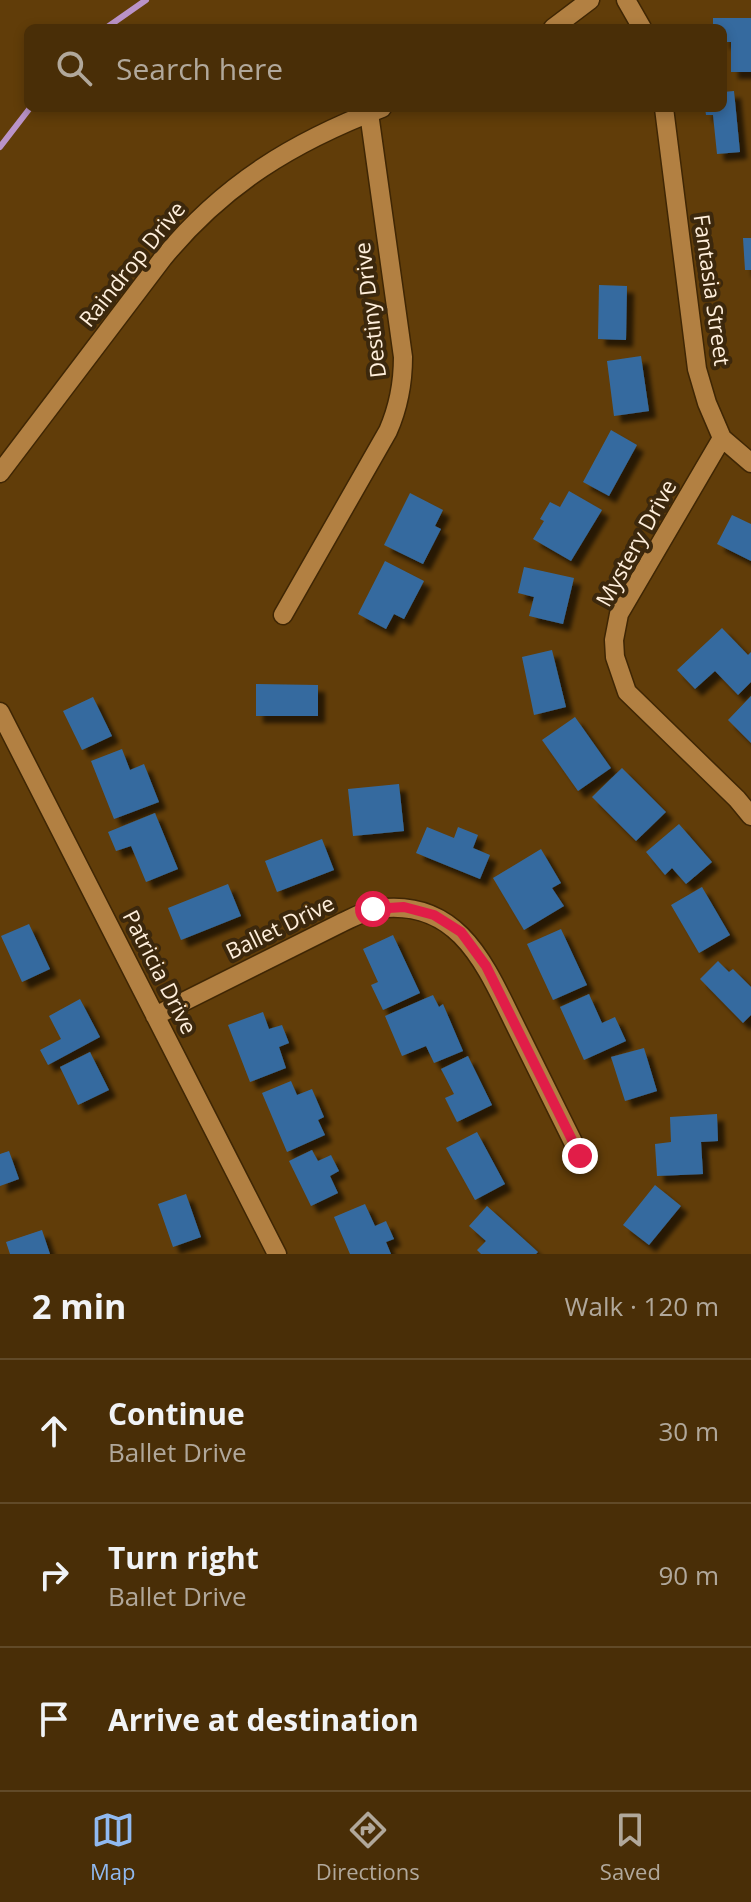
<!DOCTYPE html>
<html lang="en">
<head>
<meta charset="utf-8">
<style>
	body { margin:0; font-family:"Open Sans",sans-serif; background:#503611; color:#f1f3f6 }
	.stop { position:absolute; width:24px; height:24px; margin:-18px; border:6px solid #e11d48; border-radius:50%; background:#fff }
	.stop.end { background:#e11d48; border-color:#fff; box-shadow:0 2px 8px #0008 }
	.list { margin:0; padding:0; list-style:none }
	h2 { display:flex; justify-content:space-between; align-items:center; height:104px; margin:0; padding:0 32px; font-size:34px }
	h2 small { font-size:26px; font-weight:400; color:#b1a89b }
	.list li { display:grid; grid-template-columns:52px 1fr auto; gap:24px; align-items:center; box-sizing:border-box; height:144px; padding:0 32px; border-top:2px solid #614a28 }
	.list b { display:block; font-size:30px; white-space:nowrap }
	.list p { margin:0; font-size:26px; white-space:nowrap; color:#b1a89b }
	.list em { font-size:26px; font-style:normal; color:#b1a89b }
	.icon { flex:none; width:44px; height:44px; fill:none; stroke:currentColor; stroke-width:2; stroke-linecap:round; stroke-linejoin:round }
	.map { position:relative; flex:none; width:751px; height:1254px; overflow:hidden }
	.search { position:absolute; background:#492e07; box-shadow:0 4px 12px #0003; left:24px; right:24px; top:24px; height:88px; display:flex; align-items:center; gap:20px; box-sizing:border-box; padding:0 28px; border-radius:12px; color:#b1a89b; font-size:30px }
	.sheet { height:536px; background:#492e07 }
	nav { display:flex; justify-content:space-around; align-items:center; box-sizing:border-box; height:112px; border-top:2px solid #614a28; background:#492e07; font-size:22px; color:#b1a89b }
	nav a { display:grid; justify-items:center; gap:4px }
	nav .on { color:#90b9f0 }
	.map>svg:first-child { display:block }
	.lines { fill:none; stroke-linecap:round; stroke-linejoin:round }
	.stream { stroke:#ba93c8; stroke-width:6 }
	.building { fill:#366b9f; filter:url(#shadow) }
	.street-casing { stroke:#3f2604; stroke-width:21 }
	.street { stroke:#b28042; stroke-width:18 }
	.route { stroke:#e11d48; stroke-width:10 }
	.labels { text-anchor:middle; stroke-width:8; stroke-linejoin:round; paint-order:stroke }
	.street-label { font-size:22px; fill:#ffefdc; stroke:#3c280d }
</style>
</head>
<body>
<div class="map">
<svg width="751" height="1254" viewBox="0 0 751 1254">
	<defs>
		<filter id="shadow"><feDropShadow dx="7" dy="7" stdDeviation="2" flood-color="#0009"/></filter>
	</defs>
	<rect width="100%" height="100%" fill="#613d09"/>
	<g class="lines">
		<path class="stream" d="M106,28L146,0
			M0,147L30,108"/>
	</g>
	<path class="building" d="M713,18H751V72H731V42H723V28H713Z
		M734,91L740,152L717,154L713,115H706L705,108H723V92Z
		M743,238H751V270H745Z
		M599,285L627,286L626,340L598,339Z
		M641,356L649,411L614,416L607,361Z
		M611,430L637,445L609,496L583,482Z
		M569,491L602,510L571,561L533,539L544,521L540,519L550,502L560,507Z
		M410,493L443,510L435,526L441,529L423,564L384,545Z
		M732,515L751,524V561L717,544Z
		M385,561L424,581L404,619L394,614L386,629L358,614Z
		M524,567L574,578L563,624L529,616L534,597L518,593Z
		M722,628L748,655L751,652V682L738,695L715,671L695,689L677,670Z
		M552,650L566,707L534,715L522,657Z
		M256,684L318,685V716H256Z
		M751,696V743L728,720Z
		M93,697L112,736L82,750L63,711Z
		M575,717L611,768L578,791L542,740Z
		M122,749L130,770L144,764L159,802L114,819L91,761Z
		M622,768L666,812L636,841L592,797Z
		M399,784L404,831L353,836L348,789Z
		M155,813L178,869L146,882L131,846L116,851L108,832Z
		M679,824L712,862L686,884L672,868L665,875L646,852Z
		M427,827L454,838L458,827L478,835L473,848L490,855L480,879L416,853Z
		M322,839L334,870L277,892L265,861Z
		M541,849L561,883L552,888L564,906L524,930L493,878Z
		M228,884L241,916L181,940L168,908Z
		M702,887L730,935L699,953L671,905Z
		M29,924L50,969L22,982L1,936Z
		M561,929L587,985L553,1000L527,944Z
		M393,935L420,993L383,1010L371,985L378,982L363,949Z
		M718,961L729,972L733,969L751,987V1015L743,1023L700,979Z
		M589,994L602,1023L615,1017L626,1041L584,1060L560,1007Z
		M433,995L439,1007L443,1004L463,1051L434,1063L426,1046L402,1056L385,1016Z
		M80,999L100,1037L48,1065L40,1050L61,1039L49,1016Z
		M263,1012L269,1029L282,1025L289,1043L279,1047L286,1068L250,1082L228,1025Z
		M644,1048L657,1091L625,1101L611,1057Z
		M90,1052L109,1090L78,1105L60,1067Z
		M468,1056L492,1105L457,1122L445,1098L454,1094L441,1069Z
		M291,1081L297,1095L312,1089L324,1117L318,1120L325,1135L287,1152L262,1093Z
		M717,1114L718,1141L701,1142L703,1174L657,1176L655,1144L671,1142L670,1117Z
		M477,1132L505,1184L475,1200L446,1148Z
		M312,1150L318,1161L331,1155L339,1171L330,1176L338,1193L311,1206L289,1161Z
		M9,1151L19,1179L0,1186V1154Z
		M655,1185L681,1206L649,1245L623,1225Z
		M186,1194L201,1237L173,1247L158,1204Z
		M365,1204L375,1226L386,1221L394,1239L386,1242L391,1254H350L334,1217Z
		M487,1206L538,1252L536,1254H481L477,1250L486,1241L469,1226Z
		M42,1230L50,1254H10L6,1242Z"/>
	<g class="lines">
		<g class="street-casing">
			<path id="street" d="M626,0L642,28
				M553,28L590,0
				M664,108L697,369L707,403L722,438L751,463
				M722,438L619,614L614,640L615,657L627,692L737,799L751,816
				M0,473L163,258C224,184 293,142 382,108
				M283,615L388,431C399,406 403,384 403,357L369,113
				M0,712L277,1254
				M155,1016L341,923C352,918 364,911 376,909C460,897 486,967 517,1029C538,1071 559,1114 580,1156"/>
		</g>
		<use href="#street" class="street"/>
	</g>
	<g class="lines">
		<path class="route" d="M373,909L404,907L434,915L461,932L486,966L580,1156"/>
	</g>
	<g class="labels">
		<g class="street-label">
			<text transform="translate(132 264) rotate(-51)" y="8">Raindrop Drive</text>
			<text transform="translate(712 290) rotate(82)" y="8">Fantasia Street</text>
			<text transform="translate(370 310) rotate(-97)" y="8">Destiny Drive</text>
			<text transform="translate(636 543) rotate(-61)" y="8">Mystery Drive</text>
			<text transform="translate(280 927) rotate(-26)" y="8">Ballet Drive</text>
			<text transform="translate(160 972) rotate(63)" y="8">Patricia Drive</text>
		</g>
	</g>
</svg>
<div class="stop" style="left:373px;top:909px"></div>
<div class="stop end" style="left:580px;top:1156px"></div>
<div class="search"><svg class="icon" aria-label="search" viewBox="0 0 24 24"><circle cx="10" cy="10" r="6"/><path d="M15 15l6 6"/></svg>Search here</div>
</div>
<section class="sheet">
<h2>2 min<small>Walk · 120 m</small></h2>
<ul class="list">
<li><svg class="icon" aria-label="ahead" viewBox="0 0 24 24"><path d="M12 20V5M6 11l6-6 6 6"/></svg><div><b>Continue</b><p>Ballet Drive</p></div><em>30 m</em></li>
<li><svg class="icon" aria-label="right" viewBox="0 0 24 24"><path d="M7 20v-9h11M14 6l5 5-5 5"/></svg><div><b>Turn right</b><p>Ballet Drive</p></div><em>90 m</em></li>
<li><svg class="icon" aria-label="arrive" viewBox="0 0 24 24"><path d="M6 21V4h12l-3 4 3 4H6"/></svg><div><b>Arrive at destination</b></div></li>
</ul>
</section>
<nav>
<a class="on"><svg class="icon" aria-label="map" viewBox="0 0 24 24"><path d="M3 6l6-2 6 2 6-2v14l-6 2-6-2-6 2zM9 4v14M15 6v14"/></svg>Map</a>
<a><svg class="icon" aria-label="directions" viewBox="0 0 24 24"><path d="M12 3l9 9-9 9-9-9zM9 14v-3h6M13 9l2 2-2 2"/></svg>Directions</a>
<a><svg class="icon" aria-label="saved" viewBox="0 0 24 24"><path d="M7 4h10v16l-5-4-5 4z"/></svg>Saved</a>
</nav>
</body>
</html>
